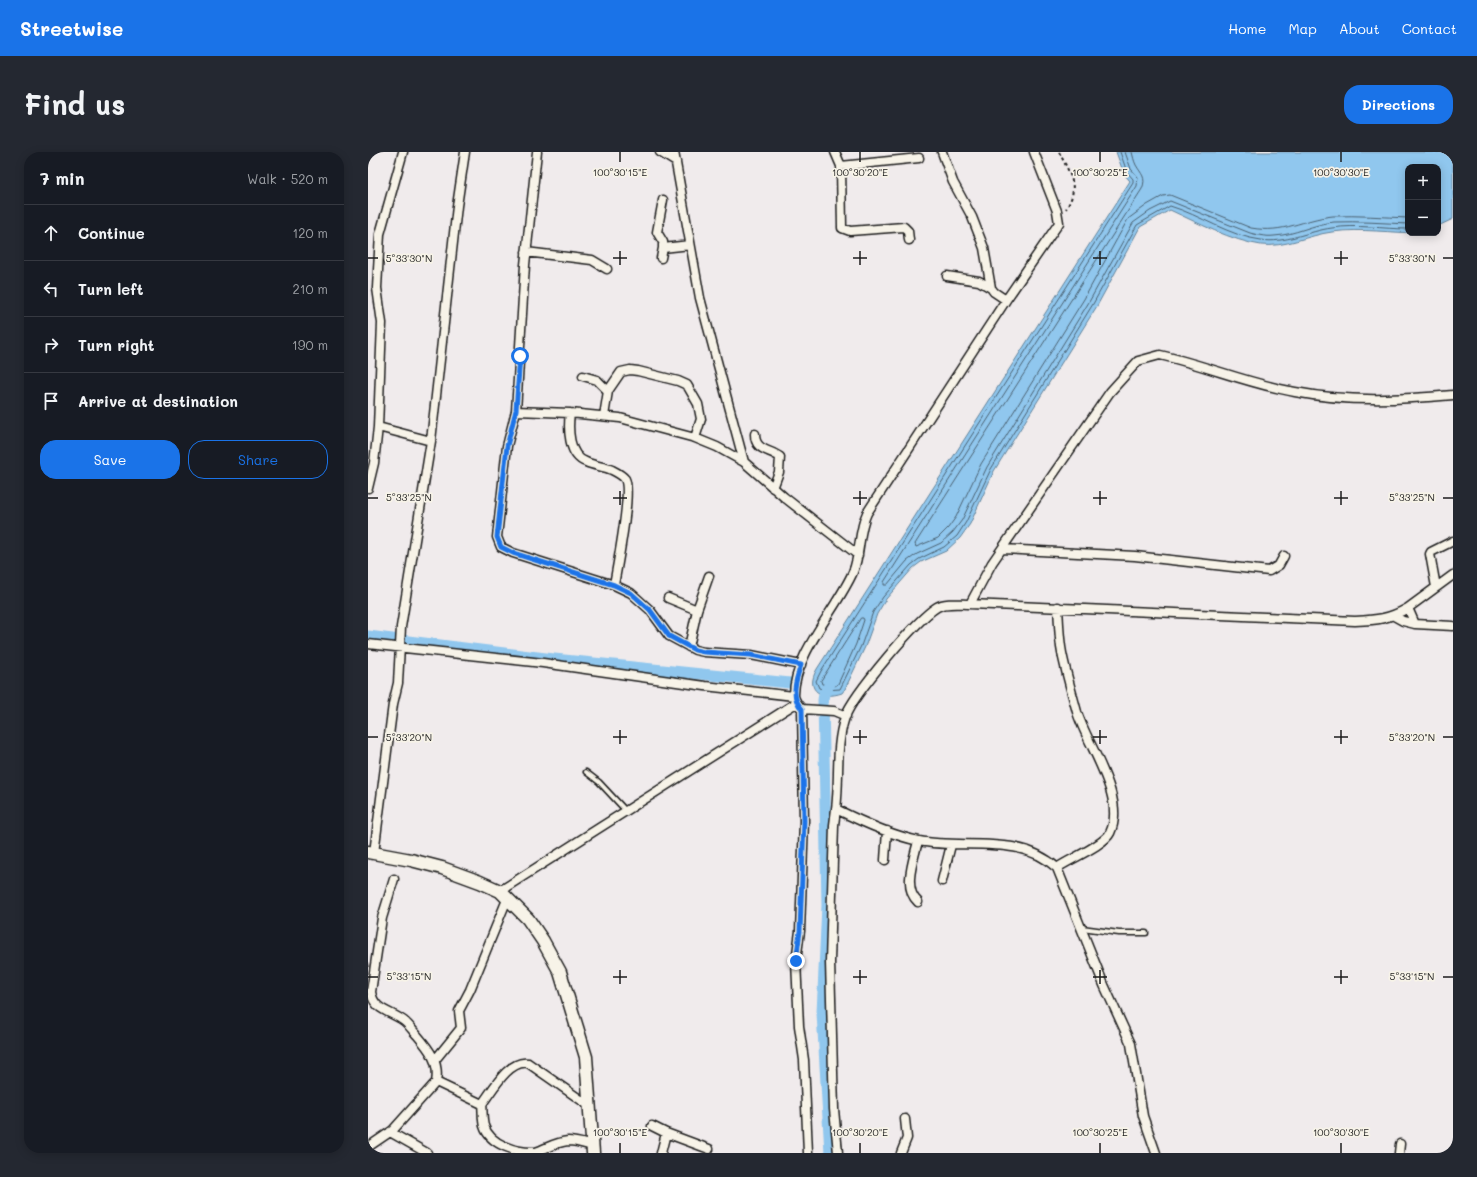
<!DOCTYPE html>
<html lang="en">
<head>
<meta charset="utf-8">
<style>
	body { margin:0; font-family:Mali,sans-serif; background:#242831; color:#f1f3f6 }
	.controls { position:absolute; right:12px; top:12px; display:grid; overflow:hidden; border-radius:8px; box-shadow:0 2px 10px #0003 }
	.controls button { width:36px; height:36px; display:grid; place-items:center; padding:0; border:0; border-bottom:1px solid #363941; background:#171b24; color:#f1f3f6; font:20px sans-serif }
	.stop { position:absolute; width:12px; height:12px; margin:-9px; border:3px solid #1a73e8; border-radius:50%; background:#fff }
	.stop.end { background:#1a73e8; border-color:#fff; box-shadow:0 1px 4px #0008 }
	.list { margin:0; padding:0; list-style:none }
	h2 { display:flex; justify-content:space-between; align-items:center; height:52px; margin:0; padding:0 16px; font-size:17px }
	h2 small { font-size:13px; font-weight:400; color:#9ea1a6 }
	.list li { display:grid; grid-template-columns:26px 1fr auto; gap:12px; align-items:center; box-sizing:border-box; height:56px; padding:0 16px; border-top:1px solid #363941 }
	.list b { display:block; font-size:15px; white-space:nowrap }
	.list em { font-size:13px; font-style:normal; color:#9ea1a6 }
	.actions { display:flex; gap:8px; padding:12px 16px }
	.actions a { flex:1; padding:9px 0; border:1px solid #1a73e8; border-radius:16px; text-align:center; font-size:14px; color:#1a73e8 }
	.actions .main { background:#1a73e8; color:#fff }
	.icon { flex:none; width:22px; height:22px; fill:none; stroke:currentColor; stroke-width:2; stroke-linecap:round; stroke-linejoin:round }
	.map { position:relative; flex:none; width:1085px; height:1001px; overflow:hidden; border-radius:16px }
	header { display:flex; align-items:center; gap:24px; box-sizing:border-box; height:56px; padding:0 20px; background:#1a73e8; color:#fff }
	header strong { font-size:19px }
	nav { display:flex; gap:22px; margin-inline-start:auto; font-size:14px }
	.intro { display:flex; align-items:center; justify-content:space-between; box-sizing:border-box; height:96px; padding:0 24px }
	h1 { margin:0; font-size:28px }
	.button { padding:10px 18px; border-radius:16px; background:#1a73e8; color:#fff; font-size:14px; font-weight:700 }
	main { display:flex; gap:24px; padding:0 24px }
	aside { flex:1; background:#171b24; border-radius:16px; box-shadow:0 2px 10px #0003 }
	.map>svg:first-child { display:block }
	.water { fill:#90c7ee; stroke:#62839a }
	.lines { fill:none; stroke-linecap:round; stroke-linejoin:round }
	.shore { stroke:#4a6070; stroke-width:1 }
	.canal { stroke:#90c7ee; stroke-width:11 }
	.service-casing { stroke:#1c1c1c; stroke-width:7 }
	.minor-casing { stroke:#1c1c1c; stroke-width:11 }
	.secondary-casing { stroke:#1c1c1c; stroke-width:15 }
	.path { stroke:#1c1c1c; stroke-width:2; stroke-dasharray:3 3; stroke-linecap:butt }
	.service { stroke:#f7f3e8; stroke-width:4 }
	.minor { stroke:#f7f3e8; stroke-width:8 }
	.secondary { stroke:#f7f3e8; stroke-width:12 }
	.route { stroke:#1a73e8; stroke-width:5 }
	.ticks { fill:none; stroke:#1c1c1c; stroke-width:1.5 }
	.ticks-label { font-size:10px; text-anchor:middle; fill:#1c1c1c; stroke:#f7f3e8; stroke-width:3.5; stroke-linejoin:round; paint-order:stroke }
</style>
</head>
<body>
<header>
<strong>Streetwise</strong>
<nav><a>Home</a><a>Map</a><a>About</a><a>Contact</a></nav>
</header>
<div class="intro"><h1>Find us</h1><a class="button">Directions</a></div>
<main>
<aside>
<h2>7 min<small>Walk · 520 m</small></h2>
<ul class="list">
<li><svg class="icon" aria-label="ahead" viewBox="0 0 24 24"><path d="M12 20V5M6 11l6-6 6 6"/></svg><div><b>Continue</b></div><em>120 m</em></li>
<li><svg class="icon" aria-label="left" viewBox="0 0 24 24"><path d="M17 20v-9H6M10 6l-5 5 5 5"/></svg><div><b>Turn left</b></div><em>210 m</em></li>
<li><svg class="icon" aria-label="right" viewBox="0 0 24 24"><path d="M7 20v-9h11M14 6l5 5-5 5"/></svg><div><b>Turn right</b></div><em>190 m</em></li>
<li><svg class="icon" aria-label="arrive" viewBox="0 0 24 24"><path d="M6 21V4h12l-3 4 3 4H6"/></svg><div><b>Arrive at destination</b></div></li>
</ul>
<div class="actions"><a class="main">Save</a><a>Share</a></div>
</aside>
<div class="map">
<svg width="1085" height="1001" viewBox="0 0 1085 1001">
	<rect width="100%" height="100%" fill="#f0ebec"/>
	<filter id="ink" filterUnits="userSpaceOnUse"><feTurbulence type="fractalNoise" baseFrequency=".025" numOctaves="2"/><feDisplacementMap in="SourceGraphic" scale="8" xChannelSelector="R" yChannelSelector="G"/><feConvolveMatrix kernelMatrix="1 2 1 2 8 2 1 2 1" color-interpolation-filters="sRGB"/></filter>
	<g filter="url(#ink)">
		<path class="water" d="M748,0H1085V67L1070,74V15H1040V81H1053C1024,81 993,76 964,80C940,83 917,96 893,93C864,89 828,70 802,58L772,75L729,154L626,319L602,372L592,386L578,399L553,410L545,416L518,447L509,462L497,495L477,537L474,541C454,548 436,539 449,517L762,29L756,22Z"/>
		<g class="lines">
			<path class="shore" d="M752,0L759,20L765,27V31L453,519L448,529L451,536L457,538L472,537L493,494L505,460L515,445L543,413L551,407L576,395L589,384L598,370L623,317L725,152L769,73L802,54C832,63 861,84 893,88C917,92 940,79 964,76C989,72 1015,77 1040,77
				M757,0L763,17L770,25L769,34L516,430V433H519L539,409L549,402L573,391L585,380L594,368L619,315L721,150L765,71L782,59L802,49L882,81C890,83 898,85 906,84C927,83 945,72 966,70C991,69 1015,71 1040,72
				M764,0C765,4 766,9 768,13C773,22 779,25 774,37L547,392L548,395L570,386L580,376L588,365L613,312L716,147L760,67L779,53L795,44L802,43L883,76C917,82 934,67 965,64C990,63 1015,65 1040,66
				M493,466H495L496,468L488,492L470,532L467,534L454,532L453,529Z"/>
			<path class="canal" d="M0,484L186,507L422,531
				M462,1001L454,861L459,753L455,548L456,542L463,530"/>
			<g class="service-casing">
				<path id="service" d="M218,620L231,630L258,659
					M714,776L751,781H778"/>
			</g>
			<g class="minor-casing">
				<path id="minor" d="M169,0L157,113L148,259L202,261L252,266L327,286L349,295L376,310L416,345L490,403
					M292,0L308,10
					M306,0L332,146L376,310
					M467,0L473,14L474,76L482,79L536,75L540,79L541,88
					M574,0L585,30L604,65L616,96L623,136L626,140L638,148
					M473,14L551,6
					M295,48L289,80L295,90V96L322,93
					M158,100L224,108L239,117
					M293,106L295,96
					M579,124L611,129L623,136
					M215,224L229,228L240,239
					M148,259L139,294L129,385L133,395L145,401L246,433L263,441L282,458L301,484L327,498L336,500L383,503L433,513
					M202,261C200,276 200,304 218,310C226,314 235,314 244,318C248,320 254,323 257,327C264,340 249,415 246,433
					M236,264L240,239L253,220L262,218L270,219L310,229L319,233L330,252L333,267L327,286
					M10,275L63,289
					M387,282C387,299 401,297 412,305L411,320L405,336
					M0,336L6,311L10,275L14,171L9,136L12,82L35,0
					M634,397L767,404L901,419L911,413L916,404
					M1068,435L1062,402L1063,400L1085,389
					M300,446L329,458
					M602,452L624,411L742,240L770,209L792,203C837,213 881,232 927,240C979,250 1032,248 1085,243
					M690,455C691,470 691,486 694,501C698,521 704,541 709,560C719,593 759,646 742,681C736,693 702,707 689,716L736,833L763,892L775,964L788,1001
					M1040,456L1085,423
					M1026,464L1035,469L1047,472
					M0,492L175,511L337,534L426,544
					M321,495L329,458L341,424
					M434,557L436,669L432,779L428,809L431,874L436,908L440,1001
					M478,564L466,559L434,557C430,553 427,549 426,544C425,503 469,457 485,420C493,401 490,380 499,361L638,148L691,71L689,59L666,0
					M468,657L466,673L462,810L466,957L470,1001
					M6,701L25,552L30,531L33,475L63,289L89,54L97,0
					M517,708L519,679
					M689,716C651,681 597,698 551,689C522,683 494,670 468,657C472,626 467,595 477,565C485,543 548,468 569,455C577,450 592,452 602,452L987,469C1009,468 1021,467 1040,456L1047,472L1085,474
					M26,727L14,766L3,840C6,859 23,859 36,869C41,873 45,879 49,883C61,897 72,910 68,930
					M574,729L583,693
					M132,739L428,551
					M550,750C534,736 546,707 550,689
					M67,908L93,876L91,859L102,838L140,745
					M114,952C124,939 141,907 160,911L223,955
					M284,974L298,981
					M22,980L59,1001
					M0,995L25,978L68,930L114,952C115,959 114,967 116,974C122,993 149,1001 168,1000C179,996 188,990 200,989C208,989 217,992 225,994
					M293,1001L298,981L341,997
					M533,1001L539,986L537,967
					M1031,1001L1032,992"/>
			</g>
			<g class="secondary-casing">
				<path id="secondary" d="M0,700L43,708L74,716L112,730L132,739L160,767L175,789L192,820L218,905L225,1001"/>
			</g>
			<path class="path" d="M691,0C702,22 712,35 698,57"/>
			<use href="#service" class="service"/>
			<use href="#minor" class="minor"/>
			<use href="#secondary" class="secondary"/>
		</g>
	</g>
	<g class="lines" filter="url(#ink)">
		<path class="route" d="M152,204L148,258L139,294L129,385L133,395L145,401L246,433L263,441L282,458L301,484L327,498L336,500L383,503L433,513C428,527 422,545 434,557L436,669L432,779L428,809"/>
	</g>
	<path class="ticks" d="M252,0V10M492,0V10M732,0V10M973,0V10M252,99V113M492,99V113M732,99V113M973,99V113M0,106H10M245,106H259M485,106H499M725,106H739M966,106H980M1075,106H1085M252,339V353M492,339V353M732,339V353M973,339V353M0,346H10M245,346H259M485,346H499M725,346H739M966,346H980M1075,346H1085M252,578V592M492,578V592M732,578V592M973,578V592M0,585H10M245,585H259M485,585H499M725,585H739M966,585H980M1075,585H1085M252,818V832M492,818V832M732,818V832M973,818V832M0,825H10M245,825H259M485,825H499M725,825H739M966,825H980M1075,825H1085M252,991V1001M492,991V1001M732,991V1001M973,991V1001"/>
	<g class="ticks-label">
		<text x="252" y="24">100°30'15"E</text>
		<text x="492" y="24">100°30'20"E</text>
		<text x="732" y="24">100°30'25"E</text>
		<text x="973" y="24">100°30'30"E</text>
		<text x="41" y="110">5°33'30"N</text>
		<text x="1044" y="110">5°33'30"N</text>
		<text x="41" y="349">5°33'25"N</text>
		<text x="1044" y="349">5°33'25"N</text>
		<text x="41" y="589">5°33'20"N</text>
		<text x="1044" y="589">5°33'20"N</text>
		<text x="41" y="828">5°33'15"N</text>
		<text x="1044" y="828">5°33'15"N</text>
		<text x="252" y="984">100°30'15"E</text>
		<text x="492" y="984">100°30'20"E</text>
		<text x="732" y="984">100°30'25"E</text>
		<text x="973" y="984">100°30'30"E</text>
	</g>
</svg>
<div class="controls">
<button>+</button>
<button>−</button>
</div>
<div class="stop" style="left:152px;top:204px"></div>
<div class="stop end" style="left:428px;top:809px"></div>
</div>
</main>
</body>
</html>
